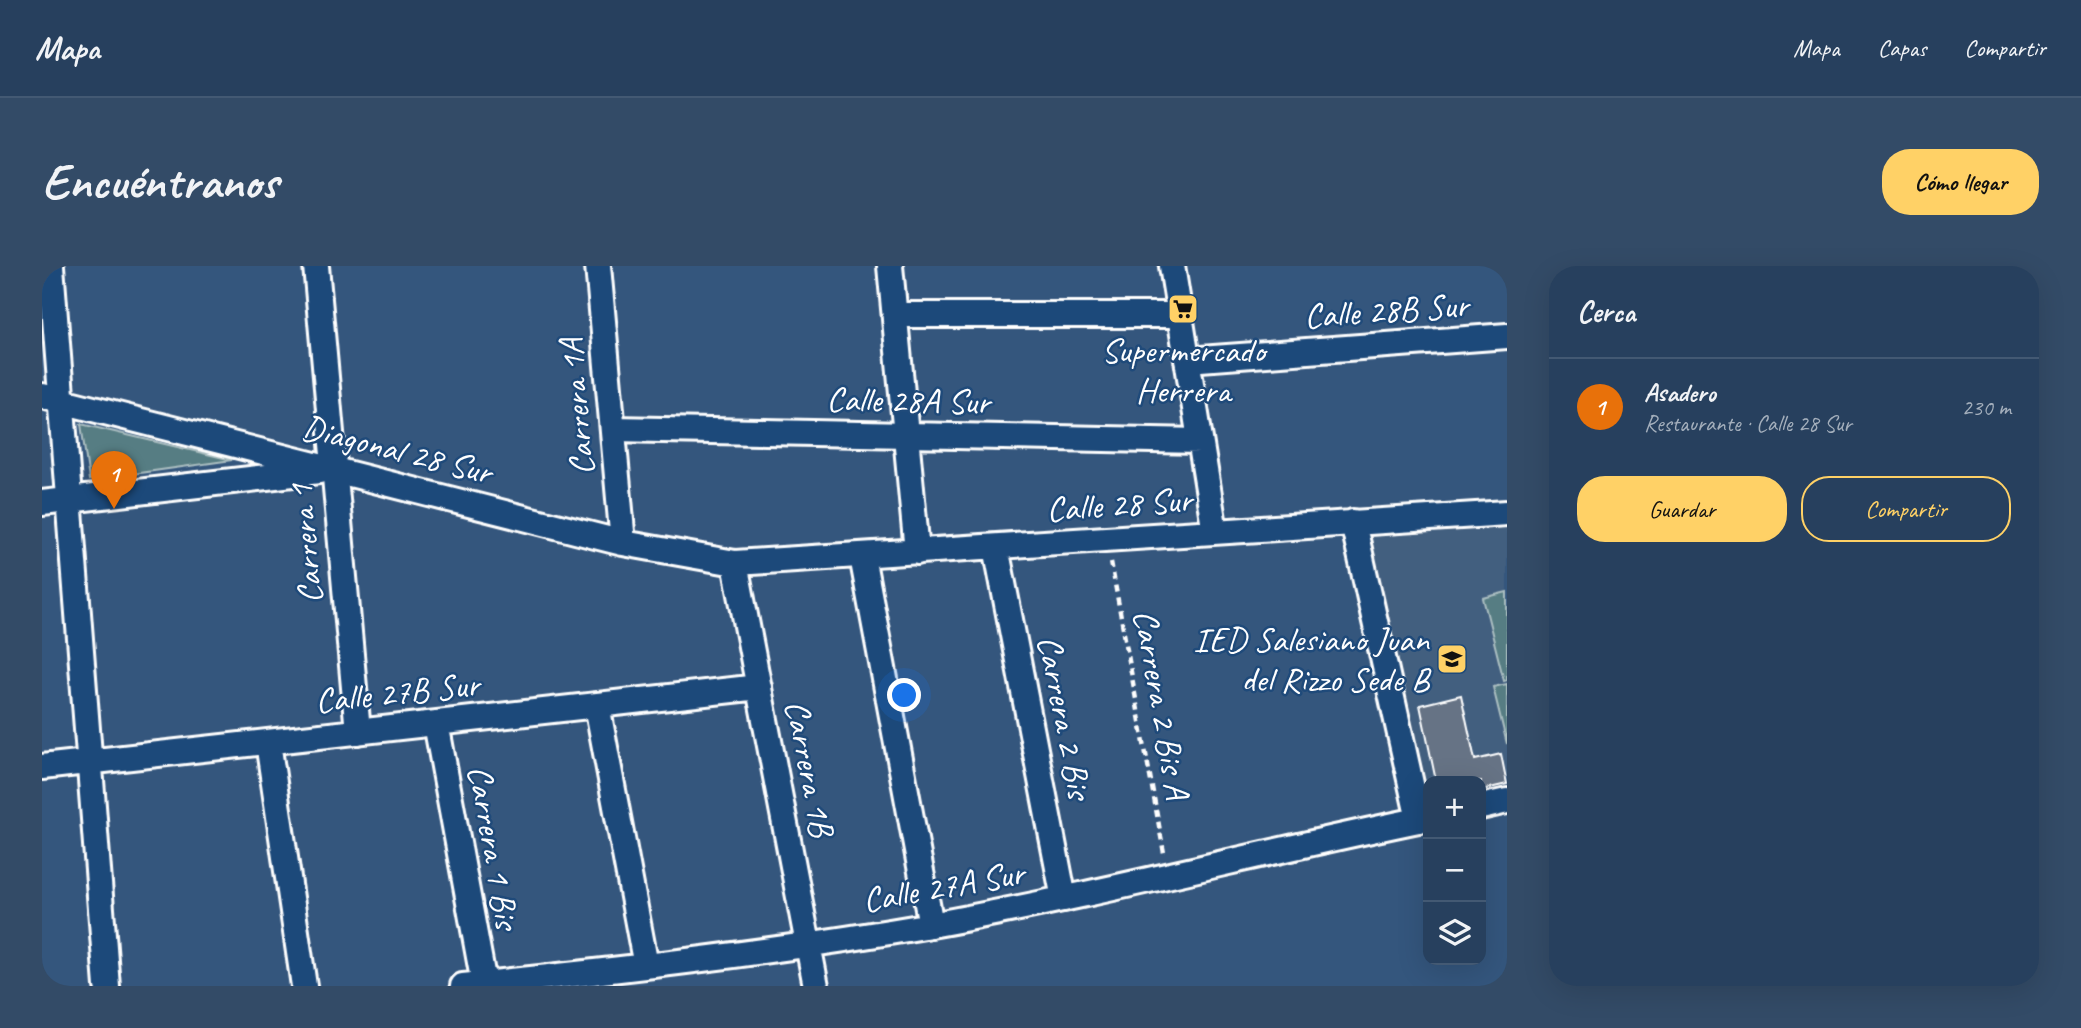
<!DOCTYPE html>
<html lang="es">
<head>
<meta charset="utf-8">
<style>
	body { margin:0; font-family:Caveat,sans-serif; background:#334b67; color:#f1f3f6 }
	.controls { position:absolute; right:21px; bottom:21px; display:grid; overflow:hidden; border-radius:14px; box-shadow:0 7px 28px #0002 }
	.controls button { width:63px; height:63px; display:grid; place-items:center; padding:0; border:0; border-bottom:2px solid #435973; background:#27405e; color:#f1f3f6; font:35px sans-serif }
	.you { position:absolute; left:863px; top:430px; width:24px; height:24px; margin:-18px; border:5px solid #fff; border-radius:50%; background:#1a73e8; box-shadow:0 0 0 10px #1a73e833 }
	.badge { display:grid; place-items:center; width:46px; height:46px; border-radius:50%; background:#ffd166; color:#fff; font-size:23px; font-weight:700 }
	.pin { position:absolute; translate:-50% -58px; filter:drop-shadow(0 2px 4px #0008) }
	.pin::after { content:''; position:absolute; top:37px; width:24px; height:21px; background:inherit; clip-path:polygon(0 0,100% 0,50% 100%) }
	.list { margin:0; padding:0; list-style:none }
	h2 { display:flex; justify-content:space-between; align-items:center; height:91px; margin:0; padding:0 28px; font-size:30px }
	h2 small { font-size:23px; font-weight:400; color:#a4afbc }
	.list li { display:grid; grid-template-columns:46px 1fr auto; gap:21px; align-items:center; box-sizing:border-box; height:98px; padding:0 28px; border-top:2px solid #435973 }
	.list b { display:block; font-size:26px; white-space:nowrap }
	.list p { margin:0; font-size:23px; white-space:nowrap; color:#a4afbc }
	.list em { font-size:23px; font-style:normal; color:#a4afbc }
	.actions { display:flex; gap:14px; padding:21px 28px }
	.actions a { flex:1; padding:16px 0; border:2px solid #ffd166; border-radius:28px; text-align:center; font-size:24px; color:#ffd166 }
	.actions .main { background:#ffd166; color:#111 }
	.icon { flex:none; width:38px; height:38px; fill:none; stroke:currentColor; stroke-width:2; stroke-linecap:round; stroke-linejoin:round }
	.map { position:relative; flex:none; width:1465px; height:720px; overflow:hidden; border-radius:28px }
	header { display:flex; align-items:center; gap:42px; box-sizing:border-box; height:98px; padding:0 35px; background:#27405e; border-bottom:2px solid #435973 }
	header strong { font-size:33px }
	nav { display:flex; gap:38px; margin-inline-start:auto; font-size:24px }
	.intro { display:flex; align-items:center; justify-content:space-between; box-sizing:border-box; height:168px; padding:0 42px }
	h1 { margin:0; font-size:49px }
	.button { padding:18px 32px; border-radius:28px; background:#ffd166; color:#111; font-size:24px; font-weight:700 }
	main { display:flex; gap:42px; padding:0 42px }
	aside { flex:1; background:#27405e; border-radius:28px; box-shadow:0 7px 28px #0002 }
	.map>svg:first-child { display:block }
	.built { fill:#435f7f }
	.green { fill:#577d83; stroke:#abbec1; stroke-width:2 }
	.building { fill:#667385; stroke:#fff; stroke-width:2 }
	.lines { fill:none; stroke-linecap:round; stroke-linejoin:round }
	.minor-casing { stroke:#fff; stroke-width:30 }
	.path { stroke:#fff; stroke-width:4.5; stroke-dasharray:7 5; stroke-linecap:butt }
	.minor { stroke:#1f4a7a; stroke-width:24 }
	.labels { text-anchor:middle; stroke-width:5; stroke-linejoin:round; paint-order:stroke }
	.street-label { font-size:35px; fill:#fff; stroke:#1f4a7a }
	.poi-label { font-size:35px; fill:#fff; stroke:#1f4a7a }
</style>
</head>
<body>
<header>
<strong>Mapa</strong>
<nav><a>Mapa</a><a>Capas</a><a>Compartir</a></nav>
</header>
<div class="intro"><h1>Encuéntranos</h1><a class="button">Cómo llegar</a></div>
<main>
<div class="map">
<svg width="1465" height="720" viewBox="0 0 1465 720">
	<rect width="100%" height="100%" fill="#34567d"/>
	<filter id="ink" filterUnits="userSpaceOnUse"><feTurbulence type="fractalNoise" baseFrequency=".0143" numOctaves="2"/><feDisplacementMap in="SourceGraphic" scale="14" xChannelSelector="R" yChannelSelector="G"/><feConvolveMatrix kernelMatrix="1 2 1 2 8 2 1 2 1" color-interpolation-filters="sRGB"/></filter>
	<g filter="url(#ink)">
		<path class="built" d="M1465,261V522L1439,527V515H1386V532L1326,270Z"/>
		<path class="green" d="M39,158L190,194L47,214Z
			M1465,326V414L1462,415L1441,332Z
			M1465,418V478L1451,421Z"/>
		<path class="building" d="M1419,429L1433,494L1459,488L1465,518L1439,524V515H1394L1378,439Z"/>
		<g class="lines">
			<g class="minor-casing">
				<path id="minor" d="M9,0L65,720
					M274,0L316,466
					M556,0L581,277
					M848,0L875,286
					M1130,0L1173,266
					M853,49H1138
					M1145,94L1465,70
					M0,130L581,277L693,297L1465,247
					M572,163L1158,175
					M0,237L277,205
					M1311,256L1377,554
					M954,281L1022,633
					M820,290L889,659
					M693,297L774,720
					M555,439L604,700
					M394,457L442,718
					M226,476L262,720
					M0,501L717,421
					M1439,541L1465,535
					M421,720C578,704 734,686 889,659C1056,629 1220,586 1386,552"/>
			</g>
			<path class="path" d="M1069,296L1122,587"/>
			<use href="#minor" class="minor"/>
		</g>
	</g>
	<defs>
		<g id="supermarket-square" transform="scale(1.575)"><rect x="-9" y="-9" width="18" height="18" rx="4" fill="#ffd166" stroke="#1f4a7a"/><path d="M-6-5.5h2.5l.6 2H6L4.5 2H-2.5L-4.4-4H-6ZM-1.5 3.2a1.3 1.3 0 1 0 .1 0ZM3 3.2a1.3 1.3 0 1 0 .1 0Z" fill="#111"/></g>
		<g id="school-square" transform="scale(1.575)"><rect x="-9" y="-9" width="18" height="18" rx="4" fill="#ffd166" stroke="#1f4a7a"/><path d="M0-5L7-2L0 1L-7-2ZM-4 1L0 2.5L4 1V4Q0 6-4 4Z" fill="#111"/></g>
	</defs>
	<g fill-rule="evenodd">
		<use href="#supermarket-square" x="1141" y="43"/>
		<use href="#school-square" x="1410" y="393"/>
	</g>
	<g class="labels">
		<g class="street-label">
			<text transform="translate(1344 44) rotate(-4)" y="12">Calle 28B Sur</text>
			<text transform="translate(866 134) rotate(1)" y="12">Calle 28A Sur</text>
			<text transform="translate(534 141) rotate(-95)" y="12">Carrera 1A</text>
			<text transform="translate(355 183) rotate(14)" y="12">Diagonal 28 Sur</text>
			<text transform="translate(1077 238) rotate(-4)" y="12">Calle 28 Sur</text>
			<text transform="translate(263 278) rotate(-95)" y="12">Carrera 1</text>
			<text transform="translate(355 426) rotate(-6)" y="12">Calle 27B Sur</text>
			<text transform="translate(1120 438) rotate(80)" y="12">Carrera 2 Bis A</text>
			<text transform="translate(1023 451) rotate(79)" y="12">Carrera 2 Bis</text>
			<text transform="translate(768 502) rotate(79)" y="12">Carrera 1B</text>
			<text transform="translate(452 581) rotate(80)" y="12">Carrera 1 Bis</text>
			<text transform="translate(901 620) rotate(-10)" y="12">Calle 27A Sur</text>
		</g>
		<g class="poi-label">
			<text x="1141" y="96">Supermercado<tspan x="1141" dy="40">Herrera</tspan></text>
			<text x="1387" y="385" text-anchor="end">IED Salesiano Juan<tspan x="1387" dy="40">del Rizzo Sede B</tspan></text>
		</g>
	</g>
</svg>
<div class="controls">
<button>+</button>
<button>−</button>
<button><svg class="icon" aria-label="layers" viewBox="0 0 24 24"><path d="M12 4l9 5-9 5-9-5zM3 14l9 5 9-5"/></svg></button>
</div>
<div class="you"></div>
<div class="pin badge" style="left:72px;top:243px;background:#e8710a">1</div>
</div>
<aside>
<h2>Cerca<small></small></h2>
<ul class="list">
<li><span class="badge" style="background:#e8710a">1</span><div><b>Asadero</b><p>Restaurante · Calle 28 Sur</p></div><em>230 m</em></li>
</ul>
<div class="actions"><a class="main">Guardar</a><a>Compartir</a></div>
</aside>
</main>
</body>
</html>
